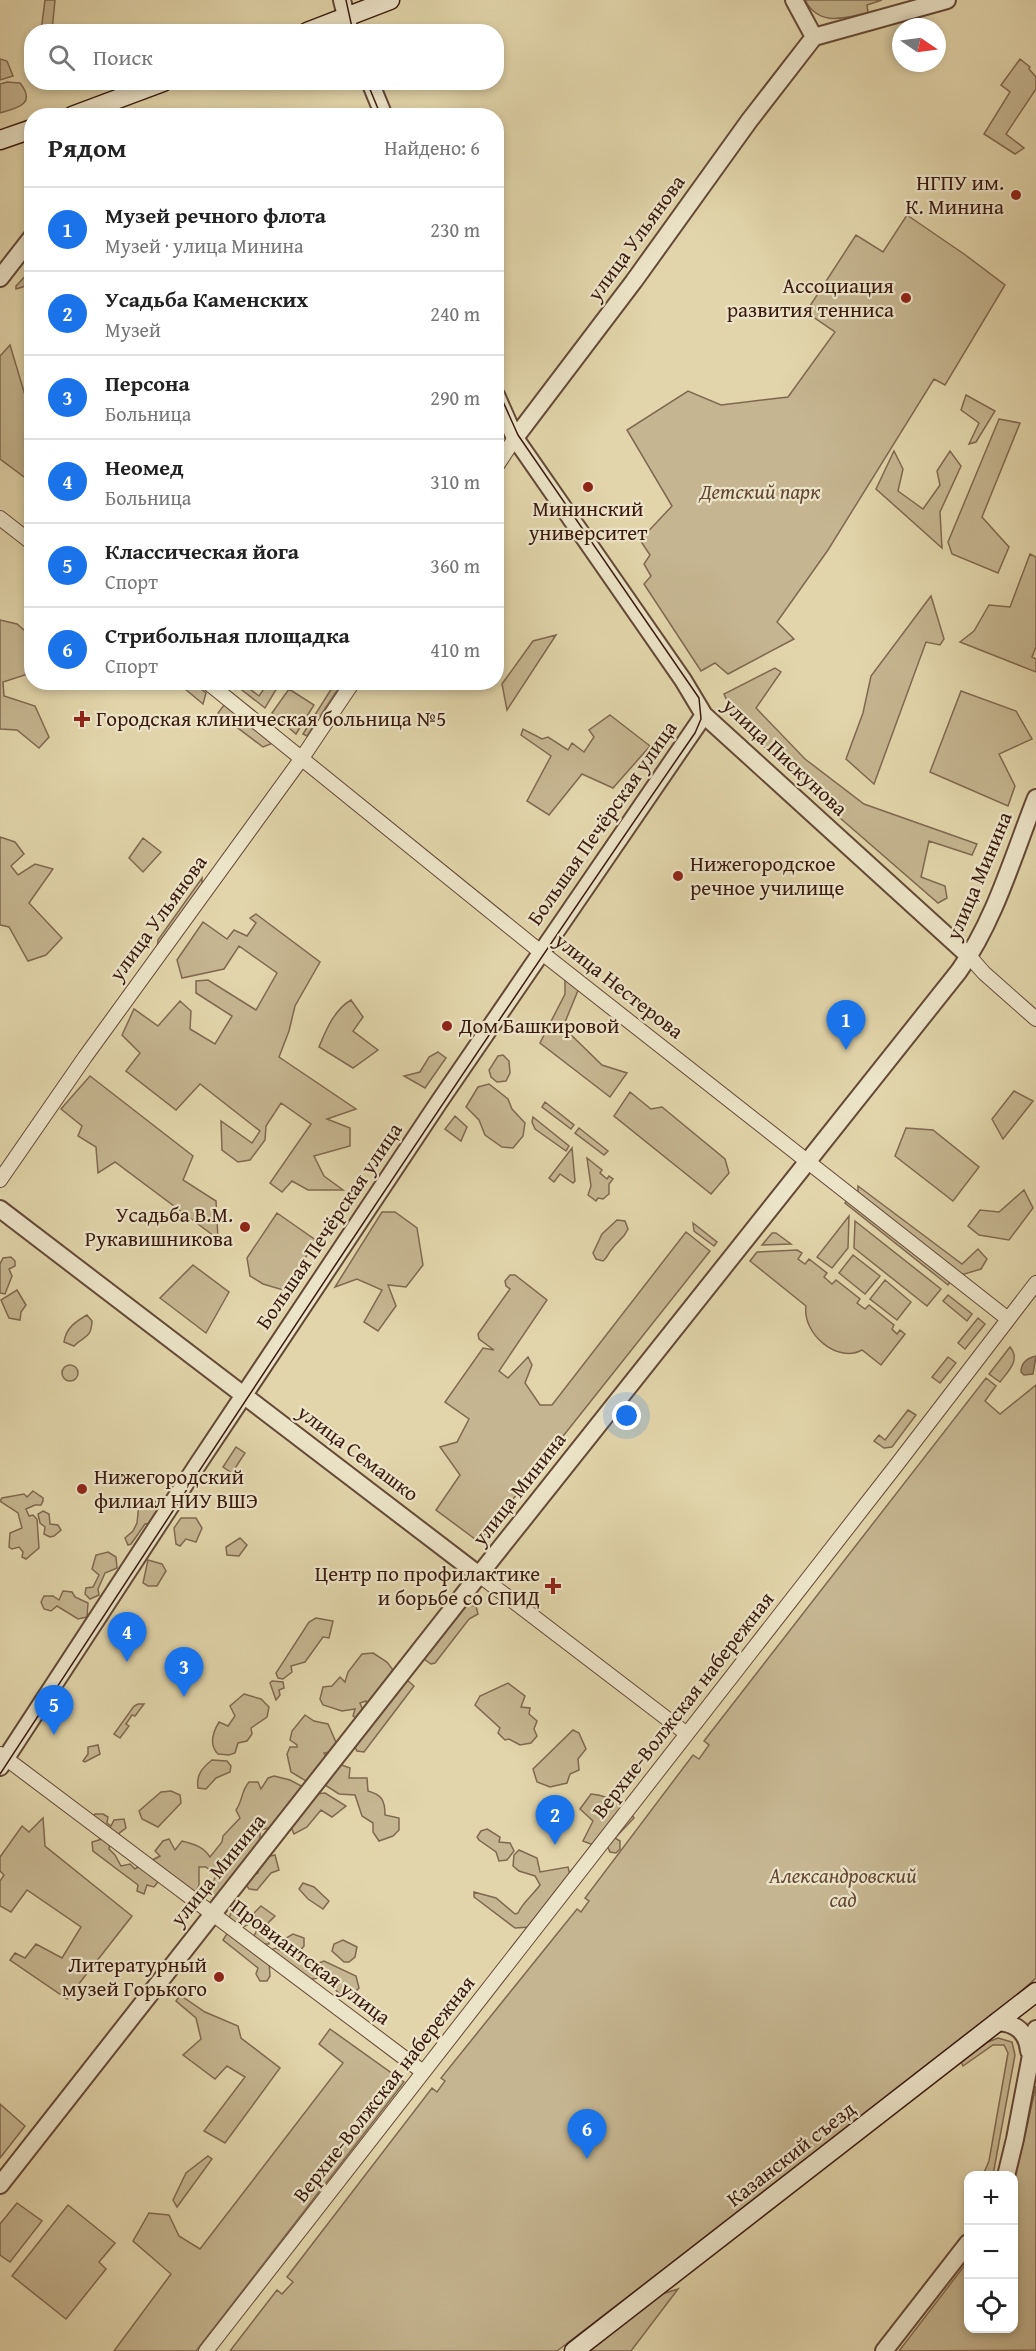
<!DOCTYPE html>
<html lang="ru">
<head>
<meta charset="utf-8">
<style>
	body { margin:0; font-family:"Gentium Book Plus",serif; background:#f6f6f6; color:#222 }
	.controls { position:absolute; right:18px; bottom:18px; display:grid; overflow:hidden; border-radius:12px; box-shadow:0 3px 9px #0003 }
	.controls button { width:54px; height:54px; display:grid; place-items:center; padding:0; border:0; border-bottom:2px solid #e0e0e0; background:#fff; color:#222; font:30px sans-serif }
	.compass { position:absolute; left:892px; top:18px; width:54px; height:54px; border-radius:50%; background:#fff; box-shadow:0 3px 9px #0003; rotate:103deg }
	.you { position:absolute; left:627px; top:1416px; width:21px; height:21px; margin:-15px; border:4px solid #fff; border-radius:50%; background:#1a73e8; box-shadow:0 0 0 9px #1a73e833 }
	.badge { display:grid; place-items:center; width:39px; height:39px; border-radius:50%; background:#1a73e8; color:#fff; font-size:20px; font-weight:700 }
	.pin { position:absolute; translate:-50% -50px; filter:drop-shadow(0 2px 3px #0008) }
	.pin::after { content:''; position:absolute; top:32px; width:21px; height:18px; background:inherit; clip-path:polygon(0 0,100% 0,50% 100%) }
	.list { margin:0; padding:0; list-style:none }
	h2 { display:flex; justify-content:space-between; align-items:center; height:78px; margin:0; padding:0 24px; font-size:26px }
	h2 small { font-size:20px; font-weight:400; color:#767676 }
	.list li { display:grid; grid-template-columns:39px 1fr auto; gap:18px; align-items:center; box-sizing:border-box; height:84px; padding:0 24px; border-top:2px solid #e0e0e0 }
	.list b { display:block; font-size:22px; white-space:nowrap }
	.list p { margin:0; font-size:20px; white-space:nowrap; color:#767676 }
	.list em { font-size:20px; font-style:normal; color:#767676 }
	.icon { flex:none; width:33px; height:33px; fill:none; stroke:currentColor; stroke-width:2; stroke-linecap:round; stroke-linejoin:round }
	.map { position:relative; flex:none; width:1036px; height:2351px; overflow:hidden }
	.search { position:absolute; background:#fff; box-shadow:0 3px 9px #0003; left:24px; top:24px; width:480px; height:66px; display:flex; align-items:center; gap:15px; box-sizing:border-box; padding:0 21px; border-radius:24px; color:#767676; font-size:22px }
	.panel { position:absolute; background:#fff; box-shadow:0 3px 9px #0003; left:24px; top:108px; width:480px; height:582px; border-radius:24px }
	.map>svg:first-child { display:block }
	.green { fill:#c5b590; stroke:#806850; stroke-width:1.5 }
	.water { fill:#a99576; stroke:#7d644d; stroke-width:1.5 }
	.lines { fill:none; stroke-linecap:round; stroke-linejoin:round }
	.minor-casing { stroke:#644936; stroke-width:16 }
	.tertiary-casing { stroke:#644936; stroke-width:20 }
	.secondary-casing { stroke:#3a1a0f; stroke-width:21 }
	.minor { stroke:#ece4c8; stroke-width:14 }
	.tertiary { stroke:#ece4c8; stroke-width:16 }
	.secondary { stroke:#ece4c8; stroke-width:18 }
	.tram { stroke:#3a1a0f; stroke-width:1.5 }
	.poi-dot { fill:#8f2418; stroke:#ece4c8; stroke-width:2 }
	.labels { text-anchor:middle; stroke-width:4.5; stroke-linejoin:round; paint-order:stroke }
	.poi-label { font-size:21px; fill:#3a1a0f; stroke:#ece4c8; text-anchor:end }
	.street-label { font-size:21px; fill:#3a1a0f; stroke:#ece4c8 }
	.park-label { font-size:21px; font-style:italic; fill:#644836; stroke:#ece4c8 }
</style>
</head>
<body>
<div class="map">
<svg width="1036" height="2351" viewBox="0 0 1036 2351">
	<rect width="100%" height="100%" fill="#e2d5ab"/>
	<filter id="stains"><feTurbulence type="fractalNoise" baseFrequency=".00333" numOctaves="4"/><feColorMatrix values="0 0 0 0 .2 0 0 0 0 .09 0 0 0 0 .02 0 0 0 .5 -.17"/></filter>
	<radialGradient id="worn" r=".72"><stop offset=".6" stop-color="#630" stop-opacity="0"/><stop offset="1" stop-color="#630" stop-opacity=".3"/></radialGradient>
	<path class="green" d="M45,0H55L52,31H41Z
		M805,0H882L867,5L868,13C844,18 819,27 805,0Z
		M0,59L7,61L13,76L0,80Z
		M1020,59L1030,67L1029,69L1036,77V89L1006,134L1024,148L1015,154L984,134L1010,92L1001,85Z
		M7,82L20,83C37,104 17,108 0,113V84Z
		M907,215L964,254L1005,285L945,385L934,379L828,550L777,622L794,639L728,674L715,663L701,671L644,584L651,576L644,564L650,555L640,540L672,506L627,430L688,391L721,405L788,397L835,332L806,312L856,235L883,252Z
		M30,271L31,293L29,285L16,289V286Z
		M10,345L31,415V482L0,459V356Z
		M966,395L995,411L976,442L969,444L979,423L961,410Z
		M999,419L1020,423L982,517L1009,547L998,573L952,554L948,542Z
		M894,451L903,469L898,491L923,509L940,485L937,471L950,451L961,466L940,512L942,548L876,489Z
		M1030,554L1036,557V647L1032,657L1036,659V672L960,642L974,631L989,605L1010,607Z
		M931,596L944,639L940,645L926,642L874,784L846,759L863,713L871,676Z
		M0,620L17,624L31,636V673L3,682L4,696L35,706L49,737L39,748L17,730L0,729Z
		M556,635L507,710L502,684L533,641Z
		M775,668L781,672L756,708L805,759L864,804L977,844L972,855L929,841L921,877L945,886L947,898L938,903L832,811L736,720L724,694Z
		M178,683H193L206,693L203,704Z
		M233,683H242L259,696L268,683H280L265,708Z
		M335,683H342L307,736L303,734Z
		M289,689L314,705L296,734L272,713Z
		M961,691L1016,711L1032,739L999,754L1015,786L1008,806L930,772Z
		M224,705L273,743L263,747L218,713Z
		M610,715L650,746L613,788L582,774L549,815L527,801L551,756L521,735L523,729L542,739L548,737L568,750L572,743L584,752L594,737L589,730Z
		M0,837L15,842L24,854L11,866L18,875L35,864L53,869L29,903L62,938L46,955L28,961L9,927L0,925Z
		M143,838L161,852L143,872L129,858Z
		M202,878V890L157,951L158,940Z
		M256,914L320,962L295,1006L289,1031L279,1057L356,1109L327,1119L350,1128V1146L314,1156L324,1176L343,1190H308L292,1181L282,1192L270,1183L311,1124L281,1103L266,1126L265,1140L250,1160L238,1162L222,1150L221,1121L252,1143L260,1131L200,1084L176,1110L126,1071L140,1053L122,1035L134,1009L158,1026L180,1001L191,1011L190,1029L215,1044L232,1016L196,993V981L208,980L256,1010L277,973L239,946L224,969L182,978L177,960L203,922L227,939L234,930L247,936L256,923L250,918Z
		M565,979L579,988L563,1027L602,1065L627,1073L610,1097L540,1043L565,994Z
		M351,1000L363,1017L353,1031L378,1050L353,1068L319,1047C326,1030 334,1010 351,1000Z
		M438,1052L446,1058L425,1088L404,1076L420,1072L429,1057Z
		M503,1055L509,1061L510,1073L506,1081L497,1082L491,1077L489,1070L498,1056Z
		M90,1076L193,1156L183,1180L216,1201L218,1239L115,1162L98,1173L96,1147L78,1136L82,1126L61,1109Z
		M489,1084L508,1099L512,1109L525,1123L523,1136L513,1148L502,1147L485,1135L479,1120L466,1107L478,1087Z
		M1014,1091L1033,1101L1003,1139L992,1119Z
		M630,1092L651,1109L662,1107L725,1159L729,1173L711,1194L614,1116Z
		M545,1102L574,1125L571,1129L542,1107Z
		M455,1116L467,1127L461,1141L445,1129Z
		M533,1117L569,1146L566,1151L535,1129L532,1122Z
		M579,1128L608,1151L604,1155L575,1133Z
		M906,1128L933,1130L979,1167L953,1201L895,1156Z
		M572,1148L575,1181L573,1183L560,1174L554,1182L549,1178Z
		M587,1158L602,1170L600,1173L607,1179L609,1176L613,1179L609,1184V1194L603,1199L598,1198L596,1201L588,1195L591,1186Z
		M858,1186L962,1264L978,1249L987,1259L981,1269L958,1276L858,1196Z
		M1024,1190L1033,1208L1009,1240L979,1235L968,1226L980,1210L999,1212Z
		M849,1197L952,1279L948,1285L845,1203Z
		M382,1212H395L417,1228L423,1265L406,1287L388,1285L396,1306L378,1331L364,1322L382,1290L357,1279L335,1287Z
		M277,1213L317,1241L283,1290L263,1284L250,1276L247,1258Z
		M849,1216L848,1248L832,1268L817,1257Z
		M617,1220L625,1221L628,1229C623,1240 618,1240 612,1249C608,1253 608,1257 603,1261L596,1259L593,1253L602,1234Z
		M855,1221L941,1289L927,1306L854,1248Z
		M693,1223L717,1242L714,1246L694,1231Z
		M686,1232L710,1251L479,1542L436,1510L460,1475L440,1447L457,1442L469,1419L445,1402L483,1348L494,1350L479,1339L478,1334L510,1289L506,1286L505,1281L510,1275H515L547,1300L499,1371L508,1378L528,1357L532,1365L525,1383L540,1405H552Z
		M772,1233H776L791,1244L762,1245Z
		M797,1250L802,1253L798,1259L805,1264L809,1259L827,1273L824,1277L832,1284L836,1280L860,1299L857,1303L865,1309L869,1305L894,1325L892,1329L897,1334L900,1330L905,1334L881,1365L862,1350C837,1364 802,1333 806,1306L750,1261L757,1252Z
		M853,1255L880,1276L865,1294L839,1273Z
		M11,1257L15,1261V1266L9,1269L12,1276L5,1294L0,1293V1264L3,1258Z
		M193,1265L229,1292L206,1333L160,1298Z
		M885,1280L911,1302L897,1320L870,1299Z
		M17,1290L26,1305L21,1312L20,1320L9,1318L1,1300Z
		M948,1295L972,1314L967,1321L943,1301Z
		M87,1315L92,1321C91,1339 85,1335 74,1346L64,1342C66,1328 75,1322 87,1315Z
		M978,1318L985,1324L965,1349L958,1343Z
		M1010,1347C1021,1360 1008,1371 1000,1382L989,1374Z
		M948,1357L956,1363L940,1383L932,1377Z
		M62 1373a8 8 0 1 1 16 0a8 8 0 1 1-16 0Z
		M986,1378L996,1386L985,1401L1000,1414L1036,1385V1978L997,2013L557,2351H230L277,2290L282,2294L293,2282L287,2277L432,2088L437,2092L445,2081L441,2078L577,1909L581,1912L589,1901L585,1898L693,1755L699,1759L709,1745L704,1741Z
		M908,1410L916,1415L892,1447L884,1448L874,1441L879,1435L885,1440Z
		M236,1447L245,1453L232,1473L223,1467Z
		M33,1491L43,1498V1501L41,1505H35L26,1509L29,1516L33,1515L37,1519L39,1548L26,1559L22,1557L23,1552L19,1547L12,1549L9,1547L10,1533L22,1528L18,1513L0,1501L2,1498L24,1494L27,1497Z
		M152,1498L160,1507L161,1515L154,1523L145,1524L131,1544L128,1545L125,1538L133,1531L137,1523L139,1503Z
		M43,1511L49,1514L50,1524L58,1525L61,1530L54,1536L50,1537L44,1534L45,1527L40,1523L38,1514Z
		M181,1518H196L202,1528L196,1542L186,1539L180,1546L176,1544L174,1528Z
		M240,1538L247,1545L239,1556L227,1555L226,1547Z
		M108,1552L116,1557L117,1568L105,1573L98,1589L99,1595L90,1599L85,1594L86,1588L93,1587L99,1575L92,1569L96,1555Z
		M148,1560L162,1564L166,1571L157,1586H148L143,1583Z
		M63,1591L72,1592L75,1597L88,1603L87,1617L78,1619L57,1606L51,1611L44,1609L41,1602L44,1596H53L59,1600Z
		M467,1605L476,1606L478,1614L469,1619L435,1663L431,1664L424,1659Z
		M316,1618L333,1621L329,1638L323,1637L305,1662L291,1666L292,1672L283,1679L278,1678L276,1673L309,1622Z
		M373,1653L387,1662L393,1670L389,1675L392,1685L368,1707L366,1701L360,1703L364,1713L359,1720L353,1716L355,1709L342,1711L323,1705L320,1699L323,1687L332,1686L340,1677L345,1682L348,1672L362,1654Z
		M407,1680L414,1686L364,1752L357,1751L354,1745Z
		M272,1681L283,1682L284,1688L279,1690L280,1695L276,1700L270,1683Z
		M508,1683L525,1696L521,1707L530,1708L529,1714L537,1721L534,1729L537,1736L531,1743L520,1745L509,1739L505,1740L498,1733L500,1728L475,1705L480,1696Z
		M244,1694L261,1699L269,1707L267,1717L251,1728L252,1734L247,1741L238,1743L235,1753L229,1755L218,1754C209,1745 213,1732 219,1722L228,1726L235,1716L230,1706Z
		M138,1704H144L135,1716L132,1715L126,1724L129,1726L120,1738L114,1734L134,1706Z
		M305,1715L314,1721L328,1724L338,1747L336,1751L324,1753L330,1762L316,1777L306,1781L291,1772L287,1754L290,1747H297V1745L290,1740L292,1731Z
		M573,1730L579,1733L586,1749L578,1759L579,1770L570,1774L567,1783L550,1787L537,1782L533,1769Z
		M98,1745L100,1754L85,1762L83,1761L88,1754V1747Z
		M212,1760L227,1761L231,1766L230,1772L216,1778L206,1789L198,1788C196,1775 202,1768 212,1760Z
		M339,1764L350,1768L349,1778H367L368,1791C382,1795 385,1800 385,1815L399,1818V1830L393,1836L379,1841L373,1832V1823L362,1816L355,1795L339,1794L325,1785L324,1779Z
		M274,1776L290,1780L305,1788L273,1827L260,1830V1848L233,1883L224,1886L225,1896L221,1899L213,1898L209,1893L216,1875L206,1867H199V1885L193,1899L161,1878L154,1887L147,1885L144,1894L137,1891L138,1885L93,1851L92,1842L102,1839L91,1820L95,1814H103L108,1817L107,1823L111,1826L114,1820L124,1819L126,1828C118,1834 110,1839 109,1849L115,1855L121,1866L130,1864L135,1869C142,1863 152,1861 160,1856L155,1851L163,1841L169,1839L175,1850L182,1841C194,1844 204,1847 210,1857L222,1842L223,1836L240,1818L236,1810C243,1800 241,1791 249,1782H258L261,1789L268,1778Z
		M171,1791L180,1795L181,1803L158,1827L142,1819L139,1811L161,1792Z
		M325,1793L346,1806L332,1817L321,1810L307,1827L294,1834L291,1827L315,1794Z
		M591,1794C609,1796 624,1803 634,1818L615,1838L620,1841V1849L616,1853L610,1852L606,1843L596,1846L583,1841L593,1821L580,1809Z
		M43,1818L45,1846L132,1916L67,1999L10,1960L15,1953L25,1958L36,1944L62,1958L81,1927L27,1890L11,1912L0,1906V1881L4,1875L0,1871V1857L22,1826L29,1832Z
		M487,1829L500,1837L499,1842L510,1843L514,1851L507,1860L499,1861L496,1852L479,1840L477,1837L481,1831Z
		M519,1850L537,1858L540,1872L568,1867L571,1879L531,1927L515,1928L474,1897V1892L496,1898L515,1914L518,1913C523,1902 533,1895 540,1885L535,1876L519,1871L513,1866L514,1855Z
		M275,1855L279,1870L271,1873L257,1890L249,1889L245,1883L250,1877L258,1873V1867L266,1857Z
		M303,1883L314,1887L329,1901L323,1909L308,1899L299,1889Z
		M261,1906L275,1916L268,1923L272,1931L269,1944H260L253,1938L259,1926L254,1913Z
		M233,1908L245,1912L247,1925L239,1929L260,1954L276,1948L284,1952L289,1947L286,1938L293,1934L304,1938V1946L299,1952L313,1965L324,1961L356,1976L359,1988L354,1993L340,1994L330,1985V1976L301,1981L269,1961L270,1976L267,1981H260L256,1974L258,1968L223,1940L230,1929L227,1923Z
		M343,1940L357,1947L355,1957L349,1962H344L332,1951L334,1944Z
		M180,1995L205,2012L238,2026L241,2038L280,2068L225,2143L204,2131L245,2077L227,2066L215,2079L183,2055L201,2039L196,2018L176,2001Z
		M330,2029L404,2082L196,2351H114L171,2274L133,2241L149,2213L169,2215L179,2236L200,2249L343,2063L319,2044Z
		M998,2038L1012,2042L1015,2055L993,2175H983L989,2161L1008,2053L1004,2045H993L963,2066L961,2062L988,2042Z
		M1036,2086V2350L899,2351L968,2261V2328H1014V2183Z
		M0,2104L25,2126L0,2158Z
		M208,2156L212,2159L177,2207L173,2200L186,2173Z
		M17,2203L42,2221L10,2262L0,2255V2224Z
		M68,2205L115,2243L99,2262L106,2269L66,2319L12,2276Z
		M678,2289L631,2351H587L659,2295Z"/>
	<path class="water" d="M1036,1356L1033,1374L1024,1375L1021,1372C1021,1362 1027,1358 1036,1356Z"/>
	<g class="lines">
		<g class="minor-casing">
			<path id="minor" d="M496,467L515,438
				M0,518L32,543
				M207,682L537,949L1008,1319
				M969,956L984,973L1036,1019
				M0,1180L85,1057L302,758L353,682
				M479,1575L687,1734
				M0,1754L423,2072
				M206,2351L895,1467L1036,1283"/>
		</g>
		<g class="tertiary-casing">
			<path id="tertiary" d="M342,0L350,32
				M794,0L814,37
				M814,37L947,0
				M370,82L384,116
				M0,278L32,237
				M496,395L515,438L683,680L704,715L969,956
				M515,438L634,281L749,121L814,37
				M0,1209L479,1575
				M0,1767L198,1464L439,1102L704,715
				M997,2022C1016,2023 1027,2032 1029,2051
				M1006,2176L1015,2139L1036,2029
				M0,2185L479,1575L959,971C995,920 1013,856 1036,798
				M884,2351L968,2243"/>
		</g>
		<g class="secondary-casing">
			<path id="secondary" d="M307,32L390,0
				M72,116L163,82
				M0,140L32,129
				M574,2351L1036,1992"/>
		</g>
		<use href="#minor" class="minor"/>
		<use href="#tertiary" class="tertiary"/>
		<use href="#secondary" class="secondary"/>
		<path class="tram" d="M346,0L353,32
			M367,82L381,116
			M0,1774C229,1425 458,1076 695,733L701,719L699,698L518,435L496,386"/>
	</g>
	<g class="poi-dot">
		<circle cx="1016" cy="195" r="6"/>
		<circle cx="906" cy="298" r="6"/>
		<circle cx="588" cy="487" r="6"/>
		<path d="M79 710h6v6h6v6h-6v6h-6v-6h-6v-6h6z"/>
		<circle cx="678" cy="876" r="6"/>
		<circle cx="447" cy="1026" r="6"/>
		<circle cx="245" cy="1227" r="6"/>
		<circle cx="82" cy="1489" r="6"/>
		<path d="M550 1577h6v6h6v6h-6v6h-6v-6h-6v-6h6z"/>
		<circle cx="219" cy="1977" r="6"/>
	</g>
	<g class="labels">
		<g class="poi-label">
			<text x="1004" y="190">НГПУ им.<tspan x="1004" dy="24">К. Минина</tspan></text>
			<text x="894" y="293">Ассоциация<tspan x="894" dy="24">развития тенниса</tspan></text>
			<text x="588" y="516" text-anchor="middle">Мининский<tspan x="588" dy="24">университет</tspan></text>
			<text x="96" y="726" text-anchor="start">Городская клиническая больница №5</text>
			<text x="690" y="871" text-anchor="start">Нижегородское<tspan x="690" dy="24">речное училище</tspan></text>
			<text x="459" y="1033" text-anchor="start">Дом Башкировой</text>
			<text x="233" y="1222">Усадьба В.М.<tspan x="233" dy="24">Рукавишникова</tspan></text>
			<text x="94" y="1484" text-anchor="start">Нижегородский<tspan x="94" dy="24">филиал НИУ ВШЭ</tspan></text>
			<text x="540" y="1581">Центр по профилактике<tspan x="540" dy="24">и борьбе со СПИД</tspan></text>
			<text x="207" y="1972">Литературный<tspan x="207" dy="24">музей Горького</tspan></text>
		</g>
		<g class="street-label">
			<text transform="translate(636 238) rotate(-54)" y="7">улица Ульянова</text>
			<text transform="translate(785 757) rotate(43)" y="7">улица Пискунова</text>
			<text transform="translate(602 823) rotate(-55)" y="7">Большая Печёрская улица</text>
			<text transform="translate(979 876) rotate(-67)" y="7">улица Минина</text>
			<text transform="translate(158 918) rotate(-54)" y="7">улица Ульянова</text>
			<text transform="translate(619 986) rotate(38)" y="7">улица Нестерова</text>
			<text transform="translate(329 1226) rotate(-56)" y="7">Большая Печёрская улица</text>
			<text transform="translate(358 1453) rotate(37)" y="7">улица Семашко</text>
			<text transform="translate(519 1489) rotate(-52)" y="7">улица Минина</text>
			<text transform="translate(683 1705) rotate(-52)" y="7">Верхне-Волжская набережная</text>
			<text transform="translate(218 1870) rotate(-51)" y="7">улица Минина</text>
			<text transform="translate(311 1962) rotate(37)" y="7">Провиантская улица</text>
			<text transform="translate(384 2089) rotate(-52)" y="7">Верхне-Волжская набережная</text>
			<text transform="translate(791 2154) rotate(-38)" y="7">Казанский съезд</text>
		</g>
		<g class="park-label">
			<text x="760" y="499">Детский парк</text>
			<text x="843" y="1883">Александровский<tspan x="843" dy="24">сад</tspan></text>
		</g>
	</g>
	<rect width="100%" height="100%" filter="url(#stains)"/>
	<rect width="100%" height="100%" fill="url(#worn)"/>
</svg>
<div class="controls">
<button>+</button>
<button>−</button>
<button><svg class="icon" aria-label="locate" viewBox="0 0 24 24"><circle cx="12" cy="12" r="6"/><path d="M12 2v4M12 18v4M2 12h4M18 12h4"/></svg></button>
</div>
<svg class="compass" viewBox="-18 -18 36 36"><path d="M0-13l5 13h-10z" fill="#e53935"/><path d="M0 13l5-13h-10z" fill="#767676"/></svg>
<div class="you"></div>
<div class="pin badge" style="left:846px;top:1050px">1</div>
<div class="pin badge" style="left:555px;top:1845px">2</div>
<div class="pin badge" style="left:184px;top:1697px">3</div>
<div class="pin badge" style="left:127px;top:1662px">4</div>
<div class="pin badge" style="left:54px;top:1735px">5</div>
<div class="pin badge" style="left:587px;top:2159px">6</div>
<div class="search"><svg class="icon" aria-label="search" viewBox="0 0 24 24"><circle cx="10" cy="10" r="6"/><path d="M15 15l6 6"/></svg>Поиск</div>
<section class="panel">
<h2>Рядом<small>Найдено: 6</small></h2>
<ul class="list">
<li><span class="badge">1</span><div><b>Музей речного флота</b><p>Музей · улица Минина</p></div><em>230 m</em></li>
<li><span class="badge">2</span><div><b>Усадьба Каменских</b><p>Музей</p></div><em>240 m</em></li>
<li><span class="badge">3</span><div><b>Персона</b><p>Больница</p></div><em>290 m</em></li>
<li><span class="badge">4</span><div><b>Неомед</b><p>Больница</p></div><em>310 m</em></li>
<li><span class="badge">5</span><div><b>Классическая йога</b><p>Спорт</p></div><em>360 m</em></li>
<li><span class="badge">6</span><div><b>Стрибольная площадка</b><p>Спорт</p></div><em>410 m</em></li>
</ul>
</section>
</div>
</body>
</html>
